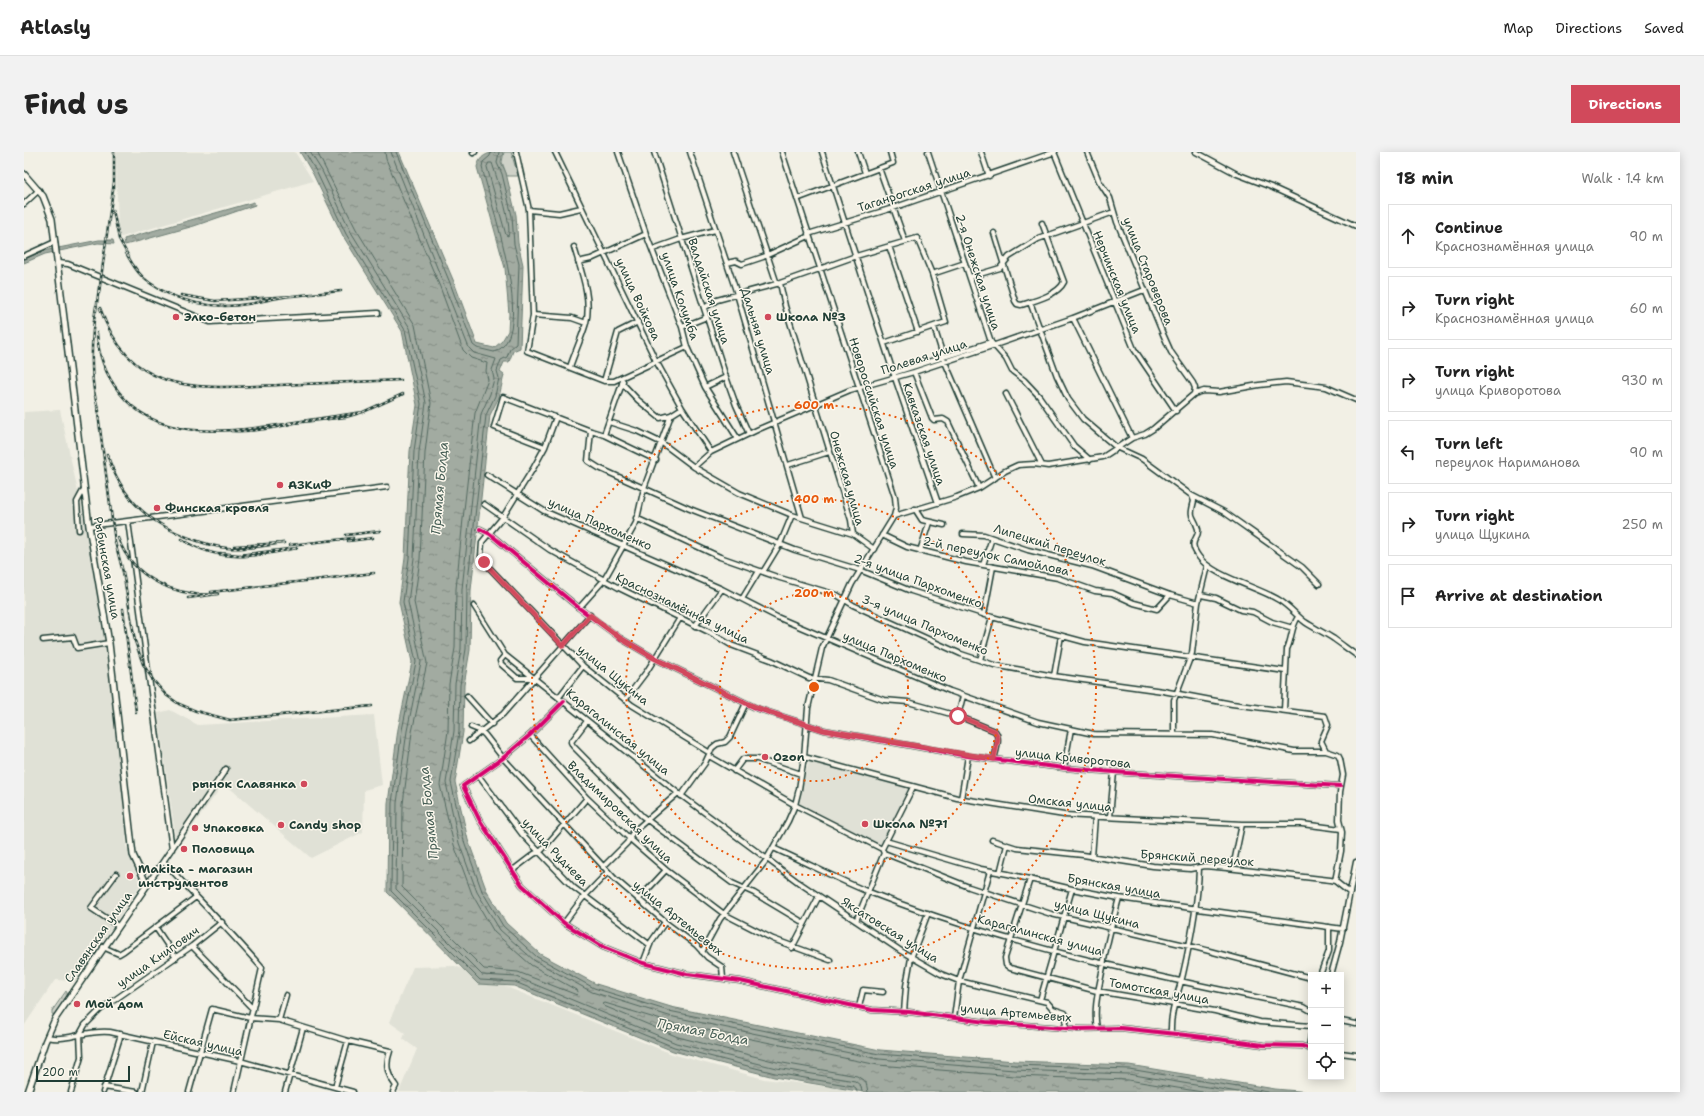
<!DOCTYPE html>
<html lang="en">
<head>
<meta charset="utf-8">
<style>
	body { margin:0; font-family:"Shantell Sans",sans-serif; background:#f2f2f2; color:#222 }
	.controls { position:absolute; right:12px; bottom:12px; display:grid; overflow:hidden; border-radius:0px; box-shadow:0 2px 10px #0003 }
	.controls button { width:36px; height:36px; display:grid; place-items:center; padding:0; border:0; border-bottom:1px solid #e0e0e0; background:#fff; color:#222; font:20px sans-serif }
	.scale { position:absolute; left:12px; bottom:10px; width:94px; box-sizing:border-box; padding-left:4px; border:2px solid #1f3d34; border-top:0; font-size:11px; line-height:14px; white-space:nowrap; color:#1f3d34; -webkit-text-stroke:3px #fbf7ec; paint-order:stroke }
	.stop { position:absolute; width:12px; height:12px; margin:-9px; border:3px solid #d1495b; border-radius:50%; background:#fff }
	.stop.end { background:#d1495b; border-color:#fff; box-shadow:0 1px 4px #0008 }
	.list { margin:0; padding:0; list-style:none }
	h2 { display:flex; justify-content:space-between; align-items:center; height:52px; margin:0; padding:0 16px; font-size:17px }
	h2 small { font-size:13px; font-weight:400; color:#767676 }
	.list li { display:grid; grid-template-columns:26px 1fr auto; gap:12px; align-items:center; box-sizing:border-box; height:64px; margin:0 8px 8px; padding:0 8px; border:1px solid #e0e0e0; border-radius:0px }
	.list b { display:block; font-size:15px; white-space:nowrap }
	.list p { margin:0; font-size:13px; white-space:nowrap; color:#767676 }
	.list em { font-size:13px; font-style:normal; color:#767676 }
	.icon { flex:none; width:22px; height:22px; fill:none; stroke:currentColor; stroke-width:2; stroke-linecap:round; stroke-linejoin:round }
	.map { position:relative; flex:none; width:1332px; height:940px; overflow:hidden; border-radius:0px }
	header { display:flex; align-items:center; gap:24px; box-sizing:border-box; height:56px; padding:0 20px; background:#fff; border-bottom:1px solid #e0e0e0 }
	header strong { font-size:19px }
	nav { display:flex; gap:22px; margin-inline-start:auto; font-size:14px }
	.intro { display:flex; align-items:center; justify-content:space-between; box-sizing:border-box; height:96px; padding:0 24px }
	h1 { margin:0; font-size:28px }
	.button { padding:10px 18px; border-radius:0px; background:#d1495b; color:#fff; font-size:14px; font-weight:700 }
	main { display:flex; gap:24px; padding:0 24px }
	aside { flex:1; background:#fff; border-radius:0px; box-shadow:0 2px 10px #0003 }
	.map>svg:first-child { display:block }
	.built { fill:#e0e1d6 }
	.green { fill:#cfd2c8; stroke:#77887e }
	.park { fill:url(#park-dots); stroke:#77887e }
	.water { fill:url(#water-ripples); stroke:#6e7f75 }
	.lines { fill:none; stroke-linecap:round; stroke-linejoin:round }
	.shore { stroke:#536960; stroke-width:1 }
	.minor-casing { stroke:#1f3d34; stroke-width:7 }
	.major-casing { stroke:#1f3d34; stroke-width:8 }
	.minor { stroke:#fbf7ec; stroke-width:4 }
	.major { stroke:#fbf7ec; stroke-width:5 }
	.rail-casing { stroke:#1f3d34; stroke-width:2.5 }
	.rail { stroke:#fbf7ec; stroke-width:1; stroke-dasharray:3; stroke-linecap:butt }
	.cycleway-casing { stroke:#fbf7ec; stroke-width:6 }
	.cycleway { stroke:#d6006c; stroke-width:4 }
	.route { stroke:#d1495b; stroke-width:5 }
	.ring { fill:none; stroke:#e8590c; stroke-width:2; stroke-dasharray:2 4 }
	.poi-dot { fill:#d1495b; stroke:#fbf7ec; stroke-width:1.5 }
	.labels { text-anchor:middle; stroke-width:3; stroke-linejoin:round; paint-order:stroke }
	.street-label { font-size:12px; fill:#1f3d34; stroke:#fbf7ec }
	.poi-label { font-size:12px; font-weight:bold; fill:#1f3d34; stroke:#fbf7ec; text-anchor:start }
	.water-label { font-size:13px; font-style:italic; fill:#465e55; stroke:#fbf7ec }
	.centre { fill:#e8590c; stroke:#fbf7ec; stroke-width:2 }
	.ring-label { font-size:12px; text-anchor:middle; font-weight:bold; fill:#e8590c; stroke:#fbf7ec; stroke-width:3; stroke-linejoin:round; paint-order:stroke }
</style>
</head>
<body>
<header>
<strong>Atlasly</strong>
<nav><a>Map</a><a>Directions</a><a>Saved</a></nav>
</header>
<div class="intro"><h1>Find us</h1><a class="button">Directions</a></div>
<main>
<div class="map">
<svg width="1332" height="940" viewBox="0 0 1332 940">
	<defs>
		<pattern id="park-dots" width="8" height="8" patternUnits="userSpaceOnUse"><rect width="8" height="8" fill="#cfd2c8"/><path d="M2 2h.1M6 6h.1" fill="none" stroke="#b1b5ac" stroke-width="1.8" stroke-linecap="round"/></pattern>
		<pattern id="water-ripples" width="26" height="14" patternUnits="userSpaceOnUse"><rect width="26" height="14" fill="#a2aba1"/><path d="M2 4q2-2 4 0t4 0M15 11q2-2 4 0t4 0" fill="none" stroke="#838c84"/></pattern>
	</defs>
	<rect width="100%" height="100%" fill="#f2f0e5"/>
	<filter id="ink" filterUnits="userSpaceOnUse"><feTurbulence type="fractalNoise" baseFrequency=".025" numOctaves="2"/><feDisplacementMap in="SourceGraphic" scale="8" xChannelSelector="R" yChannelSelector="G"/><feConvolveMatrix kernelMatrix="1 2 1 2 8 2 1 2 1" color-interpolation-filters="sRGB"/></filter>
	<g filter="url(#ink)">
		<path class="built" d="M92,0H271L289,29L94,86Z
			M36,258L71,417L83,497L103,665L102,693L116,733L52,829L31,828L0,874V260Z
			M146,558L174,573L350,563L358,633L340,638L339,680L287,706L200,631L153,696L134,561Z
			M785,609L886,637L856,693L773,650Z
			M431,814L648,902L740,927L848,940H375L393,897L379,887L381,881L365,870L389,815Z"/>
		<path class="green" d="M480,0H487L494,24H483L478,10Z"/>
		<path class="park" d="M42,839L44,843L30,863L28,862V859Z"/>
		<path class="water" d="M276,0H375L430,130L453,192L470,196L478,189L484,179L485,162L481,116L453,15C456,2 466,0 479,0L477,10L482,21L492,63L494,91L499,113L496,196L489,199L485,210H480L476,220L480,223L475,245L466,263L447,438L446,498L440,533L439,580L431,630L444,688L462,737L482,771L516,802L572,832L647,855L856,898L991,909L1105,913L1251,937L1286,940H840L750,925L649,899L490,834L454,832L363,740L364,651L374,577L388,510L375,450L381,406L386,299L393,253L378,179L319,84L289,22Z
			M230,50L231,53L170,74L101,93L100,87Z
			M75,88H89L90,92L74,91L21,102L0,111V107L19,99Z"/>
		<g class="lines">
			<path class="shore" d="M281,0L293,21L322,82L381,178L397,252L390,299L385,406L379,450L392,510L378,578L368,651L367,739L456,828L491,830L650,895L751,921L829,934L832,936L833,940
				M286,0L298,19L327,80L386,176L402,251L395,300L390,406L384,450L397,510L383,579L373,651L372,737L458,823L493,825L652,891L752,916L831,929L837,934L838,940
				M293,0L332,77L391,173L407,251L401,301L396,407L390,450L403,511L388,580L379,652L378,735L460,817L494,820L553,843L554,839L507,813L470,780L448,742L430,693L416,633L424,579L425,532L431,496L432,437L439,367L451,261L464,228L462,219L463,211L447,206L439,198L416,135L362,7L361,0
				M367,0L445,196L450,201L472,207L468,218L470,227L466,242L457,262L438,437L437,497L431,532L430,579L422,631L435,691L453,740L476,778L511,809L568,840L645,864L855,907L990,918L1104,922L1214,940
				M372,0L426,131L449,193L453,196L470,200C515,185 465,48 458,15L459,10L466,4L467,0
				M475,0L473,11L478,22L488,64L490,92L495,112L492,192L486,197L483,205L477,208L473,219L475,226L471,244L462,263L443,438L442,497L436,533L435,580L427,630L440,689L458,739L479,774L513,805L570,836L645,859L855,902L991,913L1105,917L1244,940
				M465,11H468C472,23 489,75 484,84L482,83L463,15Z
				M844,940L842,930L833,924L753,910L654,885L580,854L579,852L581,851L644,870L854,913L990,924L1104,928L1178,940"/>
			<g class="minor-casing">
				<path id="minor" d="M492,0L505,58L509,163L503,199L580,229H590L663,195
					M531,0L632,209L658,256L687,300
					M594,0L622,82L658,175L663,195L681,235L714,287
					M630,0L702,225L712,253L725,282
					M666,0L713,142L778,366
					M709,0L753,132
					M798,0L871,226L914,351
					M834,0L841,21
					M904,0L967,190L982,207L988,219L1000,228L1015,244L1050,294L1066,308
					M957,0L965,24
					M1030,0L1110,197L1152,259
					M1063,0L1075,29L1086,46L1093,70L1139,182L1147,200L1169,231L1171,236L1170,242
					M1172,0L1213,22L1247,35L1332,74
					M449,1L451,0
					M855,16L881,89
					M773,47L869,11L866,0
					M0,52L15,38
					M505,58L535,61L557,56
					M970,81L991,149L993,152L997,153C1010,149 1034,143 1040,130L1018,71
					M784,82L869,56L1031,0
					M865,94L894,180
					M629,97L657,87L691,78
					M0,104L31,90
					M554,110L567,107L622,82
					M34,111L44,112L76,125L186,170L354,161
					M703,111L712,109L718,112L739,105L785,84
					M908,122L941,111
					M946,125L976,116L985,105L1014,87L1090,60
					M756,131L761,154L827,368L829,382
					M1006,150L1033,224L1044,247L1059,267L1092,295L1118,307L1167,343L1200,360L1278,415L1295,432
					M680,156L693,148L756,131L832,104L893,86L908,122L922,170L860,191
					M509,163L548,166L562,171
					M1049,166L1108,286
					M658,175L683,165
					M910,175L921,210L971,326
					M546,215C551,200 558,185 562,171C568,146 557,119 550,95
					M890,220L908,266L910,268L919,267L924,270L955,336
					M869,221L967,190
					M580,229L594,180L614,170
					M598,231L614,248L636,266L647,263
					M681,235L702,225
					M982,242L1018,313
					M532,265L521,295L510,315L479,365L458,390L457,404L460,410L559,514L608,553L686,601
					M585,270L613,279L638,291L670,315L715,341L768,363L829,382L850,397
					M567,279L564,309L575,316L666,357L771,398L836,418L887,439L968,465L1061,490L1261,519
					M580,283L599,229
					M521,295L470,275L479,245L567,279L580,283L632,308
					M764,313L805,300
					M670,315L687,300L735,277L826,238L890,220L971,193L1049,166L1120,138
					M463,323L520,359L698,437L753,465L926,539L1014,570L1070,582L1189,583L1270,599H1302
					M1168,344L1170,349C1165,368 1169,361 1174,377C1176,388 1162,387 1175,405C1188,424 1234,435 1255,448C1265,454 1272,463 1281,470C1290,476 1301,481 1310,487C1317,492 1325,498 1332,503
					M460,352L526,398L595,436L687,481L707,493L747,508L785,526L804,528L860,548L884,550L934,564L971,579C977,586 972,599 970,607
					M891,357L898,368L920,373
					M870,364L933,345L955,336L981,319L994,313L1010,312L1024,314L1079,305L1108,286L1121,282L1129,277L1170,242L1180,239L1195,240L1235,233L1262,230L1302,235L1332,248
					M612,366L696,405L756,426L813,443L829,453L937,502L970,513L1030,524L1139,539L1208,552L1301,564L1304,573L1297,589L1302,599L1314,603L1316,607L1319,623L1316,640L1315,668L1318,680L1317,699L1311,729
					M104,369L148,697
					M65,374L363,335
					M456,377L466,382L555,456L596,486L630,506L732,556L800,578L944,604L1040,616L1103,621L1316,634
					M55,378L53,350L60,337
					M939,382L960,383L1004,398L1068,414L1146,443L1174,451
					M858,383L883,395L942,410L1034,426L1071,439L1088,441L1110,451L1133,457L1146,443
					M896,399L905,371
					M959,413L968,386
					M739,420L756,392L768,363
					M1177,443L1192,446L1217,458L1229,460L1248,470L1269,476
					M718,447L735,419
					M450,454L481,503L654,641L774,730L877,799L917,822L935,829L1023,850L1029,857L1041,861L1043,865L1041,876
					M555,456L580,428L612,371L620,336L647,263L658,256
					M960,463L969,415
					M671,474L698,437
					M19,488L49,485L53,496L85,491
					M481,503L476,509L477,512L493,526H511
					M956,508L968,465
					M1030,524L1037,484
					M443,544L468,572
					M535,545L559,514
					M601,548L623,519L656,466
					M540,549L506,583L479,606L439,634L455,667L498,733L540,771L579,795L619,811L663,822L716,829L848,858L885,860L962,870L1054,877L1096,876L1171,884L1239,893L1278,894L1287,897
					M1260,558L1263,497C1268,487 1267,475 1274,465
					M934,564L939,544
					M563,569L547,590L549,594L618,664L708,731L730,741L780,771
					M447,575L457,579L461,583L479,606L591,727L641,770L672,793L683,805L698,815L699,826
					M1150,582V548L1168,501L1174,451L1183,414
					M506,583L563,646L605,686L642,718L700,762L749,787L806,808
					M445,589L479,562L566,463
					M685,604L771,653L858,697
					M780,605L933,646L1040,663L1218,672H1278L1317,677
					M1040,616L1047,577
					M710,619L719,607H733L777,622
					M454,623L498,682L549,735L626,793
					M657,644L681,611L688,596L693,592L701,590L706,585L722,551
					M937,647L944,604
					M1086,665L1090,620
					M968,688L993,696L1059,703L1129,714L1166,717L1181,714L1203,716L1306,728L1311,729L1326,741
					M862,689L957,717L984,722L1048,737L1095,746L1319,777
					M749,696C779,709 809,725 840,738C981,794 1132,825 1280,855L1287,859
					M858,697L889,635
					M860,701L945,735L1027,762L1174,796L1287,826
					M1068,705L1071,665
					M140,710C172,745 206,779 238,816L210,940
					M579,715L603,691L609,680L654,641
					M1203,716L1211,706L1218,672
					M489,718L510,702L518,698L563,646
					M976,721L983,693
					M92,722L67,756L94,774
					M1006,727L981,806L982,813L986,816L1073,839L1191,859L1236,870L1287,874
					M123,733L202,617
					M614,748L642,718
					M832,769L860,701L859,699
					M540,771L558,747L584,720
					M132,776L152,806
					M168,794L229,857
					M79,795L95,802L100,799L172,745
					M768,796L795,744
					M678,800L696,767L741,710L764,669L771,653L775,637L780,605L784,556L798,496L828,432L870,364L872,356L871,345L758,0
					M619,811L627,790L641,770
					M1296,823L1305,799V775
					M1307,823L1316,790L1332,710
					M1016,848L1048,737
					M835,855L839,838L859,840
					M880,860L882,834L887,806L904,761
					M930,866L935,829L966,719
					M255,868L262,843
					M1317,869L1332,872
					M1073,877C1069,855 1075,837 1079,815C1082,792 1089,769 1095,746
					M1147,881C1146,858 1154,844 1159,822C1167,787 1174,752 1175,716
					M23,885C44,890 64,877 86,880L216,909L329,940
					M1285,896L1287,883
					M1317,901L1332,903
					M80,935L112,940
					M311,935L324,889
					M47,940L57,905L56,882L61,873L76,858L168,794L198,770
					M79,940L97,882
					M118,940L129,890
					M165,940L188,857L226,866L255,868L324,889L366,899C361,913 363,922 372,934L369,940
					M261,940L279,876"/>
			</g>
			<g class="major-casing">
				<path id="major" d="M0,22L19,44L28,67L65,374L85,491L109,703L123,733L31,867L21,890L4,940"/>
			</g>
			<use href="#minor" class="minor"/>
			<use href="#major" class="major"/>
			<g class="rail-casing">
				<path id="rail" d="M90,0V36
					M89,58L95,87L105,105
					M102,101C108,112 115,124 126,131C152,150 191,158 223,152C238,150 252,145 268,144L191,149L157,143
					M75,141L90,30
					M268,144L317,139
					M72,154C67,184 65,231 75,259
					M76,156C108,247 177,236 255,233C296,231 336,230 377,228
					M72,159L75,135
					M73,181C74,202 82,223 95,240C136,294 211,278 270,271C248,277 229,280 207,279
					M73,254L91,390L99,420L111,489L119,512L129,528L142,543L155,552L172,559L206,568L348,554
					M339,260L379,242
					M264,271L339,260L322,265L270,271
					M83,302C98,347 124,371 168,387C179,391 191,395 203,396C222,398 242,393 260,391L210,394
					M322,383L356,379
					M94,386C109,427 153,446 194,442L164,446
					M158,387C196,412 231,405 273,396L215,403L196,401
					M324,389L349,386
					M266,393L329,386
					M187,440L350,421
					M99,457L112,560"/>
			</g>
			<use href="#rail" class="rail"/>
			<g class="cycleway-casing">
				<path id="cycleway" d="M456,377L466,382L555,456L596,486L630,506L732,556L800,578L944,604L1040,616L1103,621L1316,634
					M540,549L506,583L479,606L439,634L455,667L498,733L540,771L579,795L619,811L663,822L716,829L848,858L885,860L962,870L1054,877L1096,876L1171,884L1239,893L1278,894L1287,897"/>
			</g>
			<use href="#cycleway" class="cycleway"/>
		</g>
	</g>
	<g class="lines" filter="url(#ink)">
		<path class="route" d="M460,410L539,494L566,463L596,486L630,506L722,551L747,561L800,578L970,607L974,587L971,579L934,564"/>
	</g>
	<g class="ring">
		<circle cx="790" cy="535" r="94"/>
		<circle cx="790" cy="535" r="188"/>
		<circle cx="790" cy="535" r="282"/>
	</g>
	<g class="poi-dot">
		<circle cx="152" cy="165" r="4"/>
		<circle cx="744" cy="165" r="4"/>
		<circle cx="256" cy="333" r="4"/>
		<circle cx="133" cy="356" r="4"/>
		<circle cx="741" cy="605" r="4"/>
		<circle cx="280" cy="632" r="4"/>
		<circle cx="841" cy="672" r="4"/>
		<circle cx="257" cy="673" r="4"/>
		<circle cx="171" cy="676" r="4"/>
		<circle cx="160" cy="697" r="4"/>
		<circle cx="106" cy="724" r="4"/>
		<circle cx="53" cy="852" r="4"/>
	</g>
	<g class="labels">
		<g class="street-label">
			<text transform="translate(890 38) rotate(-18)" y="4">Таганрогская улица</text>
			<text transform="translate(1124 119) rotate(68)" y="4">улица Староверова</text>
			<text transform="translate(954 120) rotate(72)" y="4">2-я Онежская улица</text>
			<text transform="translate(1093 130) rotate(68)" y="4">Нерчинская улица</text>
			<text transform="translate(685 139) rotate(72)" y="4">Валдайская улица</text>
			<text transform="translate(656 144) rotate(71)" y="4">улица Колумба</text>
			<text transform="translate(614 147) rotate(65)" y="4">улица Войкова</text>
			<text transform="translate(734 179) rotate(73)" y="4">Дальняя улица</text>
			<text transform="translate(900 205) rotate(-18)" y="4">Полевая улица</text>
			<text transform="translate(850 251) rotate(72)" y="4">Новороссийская улица</text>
			<text transform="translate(900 282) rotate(71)" y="4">Кавказская улица</text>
			<text transform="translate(823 326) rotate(74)" y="4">Онежская улица</text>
			<text transform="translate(576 372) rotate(24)" y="4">улица Пархоменко</text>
			<text transform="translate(1026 393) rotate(17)" y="4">Липецкий переулок</text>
			<text transform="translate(972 404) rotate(12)" y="4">2-й переулок Самойлова</text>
			<text transform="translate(83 416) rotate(80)" y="4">Рыбинская улица</text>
			<text transform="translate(894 429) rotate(20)" y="4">2-я улица Пархоменко</text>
			<text transform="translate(658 456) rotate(26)" y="4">Краснознамённая улица</text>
			<text transform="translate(901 473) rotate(23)" y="4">3-я улица Пархоменко</text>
			<text transform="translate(871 505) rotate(23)" y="4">улица Пархоменко</text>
			<text transform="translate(589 523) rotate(39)" y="4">улица Щукина</text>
			<text transform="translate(594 580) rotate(39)" y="4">Карагалинская улица</text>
			<text transform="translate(1049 606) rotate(6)" y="4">улица Криворотова</text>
			<text transform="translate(1046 651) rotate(6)" y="4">Омская улица</text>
			<text transform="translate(596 660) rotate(44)" y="4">Владимировская улица</text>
			<text transform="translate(531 700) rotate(46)" y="4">улица Руднева</text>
			<text transform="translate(1173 706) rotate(4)" y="4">Брянский переулок</text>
			<text transform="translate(1090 734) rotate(10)" y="4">Брянская улица</text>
			<text transform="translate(1073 762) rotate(14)" y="4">улица Щукина</text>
			<text transform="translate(654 766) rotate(39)" y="4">улица Артемьевых</text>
			<text transform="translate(866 778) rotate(32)" y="4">Яксатовская улица</text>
			<text transform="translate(1016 783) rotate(15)" y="4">Карагалинская улица</text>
			<text transform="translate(74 785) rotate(-55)" y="4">Славянская улица</text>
			<text transform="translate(134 805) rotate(-35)" y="4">улица Книпович</text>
			<text transform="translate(1135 839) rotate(10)" y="4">Томотская улица</text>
			<text transform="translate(992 861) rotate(5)" y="4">улица Артемьевых</text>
			<text transform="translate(179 891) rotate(13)" y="4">Ейская улица</text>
		</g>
		<g class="poi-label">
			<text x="160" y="169">Элко-бетон</text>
			<text x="752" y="169">Школа №3</text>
			<text x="264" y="337">АЗКиФ</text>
			<text x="141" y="360">Финская кровля</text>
			<text x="749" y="609">Ozon</text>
			<text x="272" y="636" text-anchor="end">рынок Славянка</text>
			<text x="849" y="676">Школа №71</text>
			<text x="265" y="677">Candy shop</text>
			<text x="179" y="680">Упаковка</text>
			<text x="168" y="701">Половица</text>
			<text x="114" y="721">Makita - магазин<tspan x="114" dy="14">инструментов</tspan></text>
			<text x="61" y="856">Мой дом</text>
		</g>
		<g class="water-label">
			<text transform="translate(415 336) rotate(-85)" y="5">Прямая Болда</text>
			<text transform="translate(404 661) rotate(-96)" y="5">Прямая Болда</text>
			<text transform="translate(679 879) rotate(11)" y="5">Прямая Болда</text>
		</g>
	</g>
	<circle cx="790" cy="535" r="6" class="centre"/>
	<g class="ring-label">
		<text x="790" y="257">600 m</text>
		<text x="790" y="351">400 m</text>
		<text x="790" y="445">200 m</text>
	</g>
</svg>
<div class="controls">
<button>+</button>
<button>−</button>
<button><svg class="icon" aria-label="locate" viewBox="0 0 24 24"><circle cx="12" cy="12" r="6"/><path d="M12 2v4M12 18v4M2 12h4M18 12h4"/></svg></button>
</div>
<div class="scale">200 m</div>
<div class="stop" style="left:934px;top:564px"></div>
<div class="stop end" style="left:460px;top:410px"></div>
</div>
<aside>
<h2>18 min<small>Walk · 1.4 km</small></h2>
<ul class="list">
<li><svg class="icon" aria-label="ahead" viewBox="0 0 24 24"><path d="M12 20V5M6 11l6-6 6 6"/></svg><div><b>Continue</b><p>Краснознамённая улица</p></div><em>90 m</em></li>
<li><svg class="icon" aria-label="right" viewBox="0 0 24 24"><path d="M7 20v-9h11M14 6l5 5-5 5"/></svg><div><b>Turn right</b><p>Краснознамённая улица</p></div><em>60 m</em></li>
<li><svg class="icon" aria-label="right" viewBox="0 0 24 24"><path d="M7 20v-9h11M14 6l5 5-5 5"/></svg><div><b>Turn right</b><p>улица Криворотова</p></div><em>930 m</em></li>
<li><svg class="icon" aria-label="left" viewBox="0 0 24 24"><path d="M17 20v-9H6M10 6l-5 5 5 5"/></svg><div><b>Turn left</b><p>переулок Нариманова</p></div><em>90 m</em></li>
<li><svg class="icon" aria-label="right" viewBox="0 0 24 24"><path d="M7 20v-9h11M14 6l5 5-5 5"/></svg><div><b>Turn right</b><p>улица Щукина</p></div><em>250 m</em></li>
<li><svg class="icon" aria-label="arrive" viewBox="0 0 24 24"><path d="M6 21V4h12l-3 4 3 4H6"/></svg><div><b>Arrive at destination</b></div></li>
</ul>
</aside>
</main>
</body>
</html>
